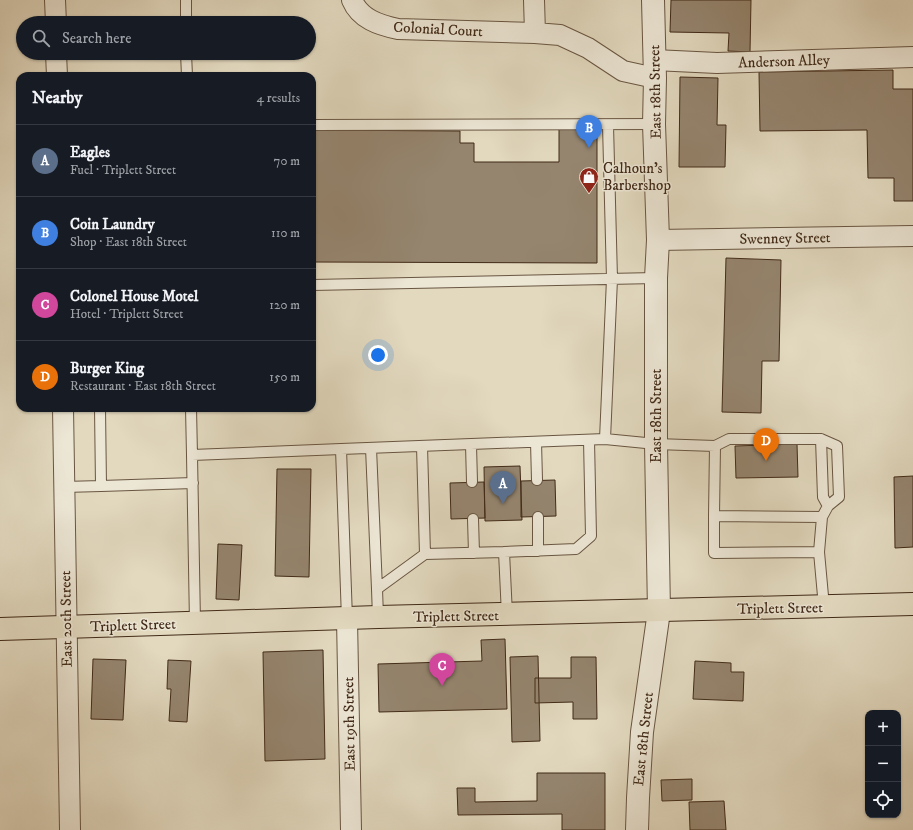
<!DOCTYPE html>
<html lang="en">
<head>
<meta charset="utf-8">
<style>
	body { margin:0; font-family:"IM FELL DW Pica",serif; background:#242831; color:#f1f3f6 }
	.controls { position:absolute; right:12px; bottom:12px; display:grid; overflow:hidden; border-radius:8px; box-shadow:0 1px 3px #0004 }
	.controls button { width:36px; height:36px; display:grid; place-items:center; padding:0; border:0; border-bottom:1px solid #363941; background:#171b24; color:#f1f3f6; font:20px sans-serif }
	.you { position:absolute; left:378px; top:355px; width:14px; height:14px; margin:-10px; border:3px solid #fff; border-radius:50%; background:#1a73e8; box-shadow:0 0 0 6px #1a73e833 }
	.badge { display:grid; place-items:center; width:26px; height:26px; border-radius:50%; background:#c59692; color:#fff; font-size:13px; font-weight:700 }
	.pin { position:absolute; translate:-50% -33px; filter:drop-shadow(0 1px 2px #0008) }
	.pin::after { content:''; position:absolute; top:21px; width:14px; height:12px; background:inherit; clip-path:polygon(0 0,100% 0,50% 100%) }
	.list { margin:0; padding:0; list-style:none }
	h2 { display:flex; justify-content:space-between; align-items:center; height:52px; margin:0; padding:0 16px; font-size:17px }
	h2 small { font-size:13px; font-weight:400; color:#9ea1a6 }
	.list li { display:grid; grid-template-columns:26px 1fr auto; gap:12px; align-items:center; box-sizing:border-box; height:72px; padding:0 16px; border-top:1px solid #363941 }
	.list b { display:block; font-size:15px; white-space:nowrap }
	.list p { margin:0; font-size:13px; white-space:nowrap; color:#9ea1a6 }
	.list em { font-size:13px; font-style:normal; color:#9ea1a6 }
	.icon { flex:none; width:22px; height:22px; fill:none; stroke:currentColor; stroke-width:2; stroke-linecap:round; stroke-linejoin:round }
	.map { position:relative; flex:none; width:913px; height:830px; overflow:hidden }
	.search { position:absolute; background:#171b24; box-shadow:0 1px 3px #0004; left:16px; top:16px; width:300px; height:44px; display:flex; align-items:center; gap:10px; box-sizing:border-box; padding:0 14px; border-radius:22px; color:#9ea1a6; font-size:15px }
	.panel { position:absolute; background:#171b24; box-shadow:0 1px 3px #0004; left:16px; top:72px; width:300px; height:340px; border-radius:12px }
	.map>svg:first-child { display:block }
	.building { fill:#95856f; stroke:#412a18 }
	.lines { fill:none; stroke-linecap:round; stroke-linejoin:round }
	.service-casing { stroke:#695642; stroke-width:12 }
	.minor-casing { stroke:#695642; stroke-width:22 }
	.tertiary-casing { stroke:#695642; stroke-width:24 }
	.primary-casing { stroke:#412a18; stroke-width:24 }
	.service { stroke:#ece6d5; stroke-width:10 }
	.minor { stroke:#ece6d5; stroke-width:20 }
	.tertiary { stroke:#ece6d5; stroke-width:22 }
	.primary { stroke:#e2d9bf; stroke-width:22 }
	.labels { text-anchor:middle; stroke-width:3; stroke-linejoin:round; paint-order:stroke }
	.street-label { font-size:15px; fill:#412a18; stroke:#ece6d5 }
	.poi-label { font-size:15px; fill:#412a18; stroke:#ece6d5; text-anchor:start }
</style>
</head>
<body>
<div class="map">
<svg width="913" height="830" viewBox="0 0 913 830">
	<rect width="100%" height="100%" fill="#e2d9bf"/>
	<filter id="stains"><feTurbulence type="fractalNoise" baseFrequency=".005" numOctaves="4"/><feColorMatrix values="0 0 0 0 .2 0 0 0 0 .09 0 0 0 0 .02 0 0 0 .5 -.17"/></filter>
	<radialGradient id="worn" r=".72"><stop offset=".6" stop-color="#630" stop-opacity="0"/><stop offset="1" stop-color="#630" stop-opacity=".3"/></radialGradient>
	<path class="building" d="M671,0H751L750,52L728,51L729,33L670,32Z
		M893,70V89H913V201H894V178H868L867,130L760,131L759,72Z
		M680,77L718,78L717,125H726L725,167H679Z
		M559,129H597V263L312,262V130L460,131V143H474V162H559Z
		M726,258L781,260L779,361H762L761,413L722,412Z
		M797,444L798,477L736,478L735,446Z
		M520,466L522,520L485,521L484,467Z
		M277,469H311L309,577L275,576Z
		M913,476V547L895,548L894,477Z
		M555,480L556,516L521,517V481Z
		M484,482L485,518L451,519L450,483Z
		M218,544L242,545L239,600L216,599Z
		M505,639L507,709L379,712L378,664L482,661L481,640Z
		M323,650L325,759L265,761L263,652Z
		M538,656L540,741L512,742L510,657Z
		M571,657H596L597,719H573V702L535,703V678H571Z
		M93,659L126,660L123,720L91,719Z
		M168,660L191,661L187,722L169,721L171,689H167Z
		M695,661L731,663V672H744L743,701L693,699Z
		M537,773H605V830H562V814L458,815L457,788H475V802L537,801Z
		M692,779V800L662,801L661,780Z
		M724,801L726,830H690L689,802Z"/>
	<g class="lines">
		<g class="service-casing">
			<path id="service" d="M186,0V23
				M186,53L187,76
				M312,125L654,124
				M312,285L656,278
				M100,408L101,486L193,483
				M191,408L192,455L341,449L347,619
				M605,439L612,279L608,125
				M821,439L837,446L839,497L828,506
				M536,442L537,480
				M471,445L472,482
				M422,446L425,554L504,552
				M715,446L729,439H821L823,497L828,506L822,517
				M371,448L377,589
				M341,449L605,439L656,444L715,446L714,516L822,517L819,552L824,607
				M192,455L195,623
				M64,487L101,486
				M714,516V553L819,552
				M538,517V551
				M473,519L474,553
				M507,615L504,552L576,549L591,536L589,440
				M378,617L377,589L425,554"/>
		</g>
		<g class="minor-casing">
			<path id="minor" d="M55,0L56,23
				M352,0C360,19 379,25 398,29L535,33L560,35L588,48L623,71L655,78
				M534,0L535,33
				M56,53L57,76
				M654,60L717,63L913,57
				M658,240L913,236
				M63,408L70,830
				M347,619L351,830"/>
		</g>
		<g class="tertiary-casing">
			<path id="tertiary" d="M637,830L638,798L642,732L659,611L656,444V278L658,240L654,124L655,78L653,0"/>
		</g>
		<g class="primary-casing">
			<path id="primary" d="M0,629L378,617L913,604"/>
		</g>
		<use href="#service" class="service"/>
		<use href="#minor" class="minor"/>
		<use href="#tertiary" class="tertiary"/>
		<use href="#primary" class="primary"/>
	</g>
	<defs>
		<g id="shop-pin" transform="scale(1)"><path d="M0 17L-7.5 6A9.5 9.5 0 1 1 7.5 6Z" fill="#8f2418" stroke="#ece6d5"/><path d="M-5-2.5h2.3a2.7 3.5 0 0 1 5.4 0H5L5.5 6h-11ZM-1.5-2.5h3a1.5 2.3 0 0 0-3 0Z" fill="#fff"/></g>
	</defs>
	<g fill-rule="evenodd">
		<use href="#shop-pin" x="589" y="177"/>
	</g>
	<g class="labels">
		<g class="street-label">
			<text transform="translate(438 29) rotate(3)" y="5">Colonial Court</text>
			<text transform="translate(784 61) rotate(-2)" y="5">Anderson Alley</text>
			<text transform="translate(655 92) rotate(-91)" y="5">East 18th Street</text>
			<text transform="translate(785 238) rotate(-1)" y="5">Swenney Street</text>
			<text transform="translate(656 416) rotate(-90)" y="5">East 18th Street</text>
			<text transform="translate(780 608) rotate(-1)" y="5">Triplett Street</text>
			<text transform="translate(456 616) rotate(-1)" y="5">Triplett Street</text>
			<text transform="translate(66 619) rotate(-91)" y="5">East 20th Street</text>
			<text transform="translate(133 625) rotate(-2)" y="5">Triplett Street</text>
			<text transform="translate(349 724) rotate(-91)" y="5">East 19th Street</text>
			<text transform="translate(643 739) rotate(-84)" y="5">East 18th Street</text>
		</g>
		<g class="poi-label">
			<text x="603" y="173">Calhoun's<tspan x="603" dy="17">Barbershop</tspan></text>
		</g>
	</g>
	<rect width="100%" height="100%" filter="url(#stains)"/>
	<rect width="100%" height="100%" fill="url(#worn)"/>
</svg>
<div class="controls">
<button>+</button>
<button>−</button>
<button><svg class="icon" aria-label="locate" viewBox="0 0 24 24"><circle cx="12" cy="12" r="6"/><path d="M12 2v4M12 18v4M2 12h4M18 12h4"/></svg></button>
</div>
<div class="you"></div>
<div class="pin badge" style="left:503px;top:504px;background:#5c6f8a">A</div>
<div class="pin badge" style="left:589px;top:148px;background:#3f7fe0">B</div>
<div class="pin badge" style="left:442px;top:686px;background:#d1479c">C</div>
<div class="pin badge" style="left:766px;top:461px;background:#e8710a">D</div>
<div class="search"><svg class="icon" aria-label="search" viewBox="0 0 24 24"><circle cx="10" cy="10" r="6"/><path d="M15 15l6 6"/></svg>Search here</div>
<section class="panel">
<h2>Nearby<small>4 results</small></h2>
<ul class="list">
<li><span class="badge" style="background:#5c6f8a">A</span><div><b>Eagles</b><p>Fuel · Triplett Street</p></div><em>70 m</em></li>
<li><span class="badge" style="background:#3f7fe0">B</span><div><b>Coin Laundry</b><p>Shop · East 18th Street</p></div><em>110 m</em></li>
<li><span class="badge" style="background:#d1479c">C</span><div><b>Colonel House Motel</b><p>Hotel · Triplett Street</p></div><em>120 m</em></li>
<li><span class="badge" style="background:#e8710a">D</span><div><b>Burger King</b><p>Restaurant · East 18th Street</p></div><em>150 m</em></li>
</ul>
</section>
</div>
</body>
</html>
